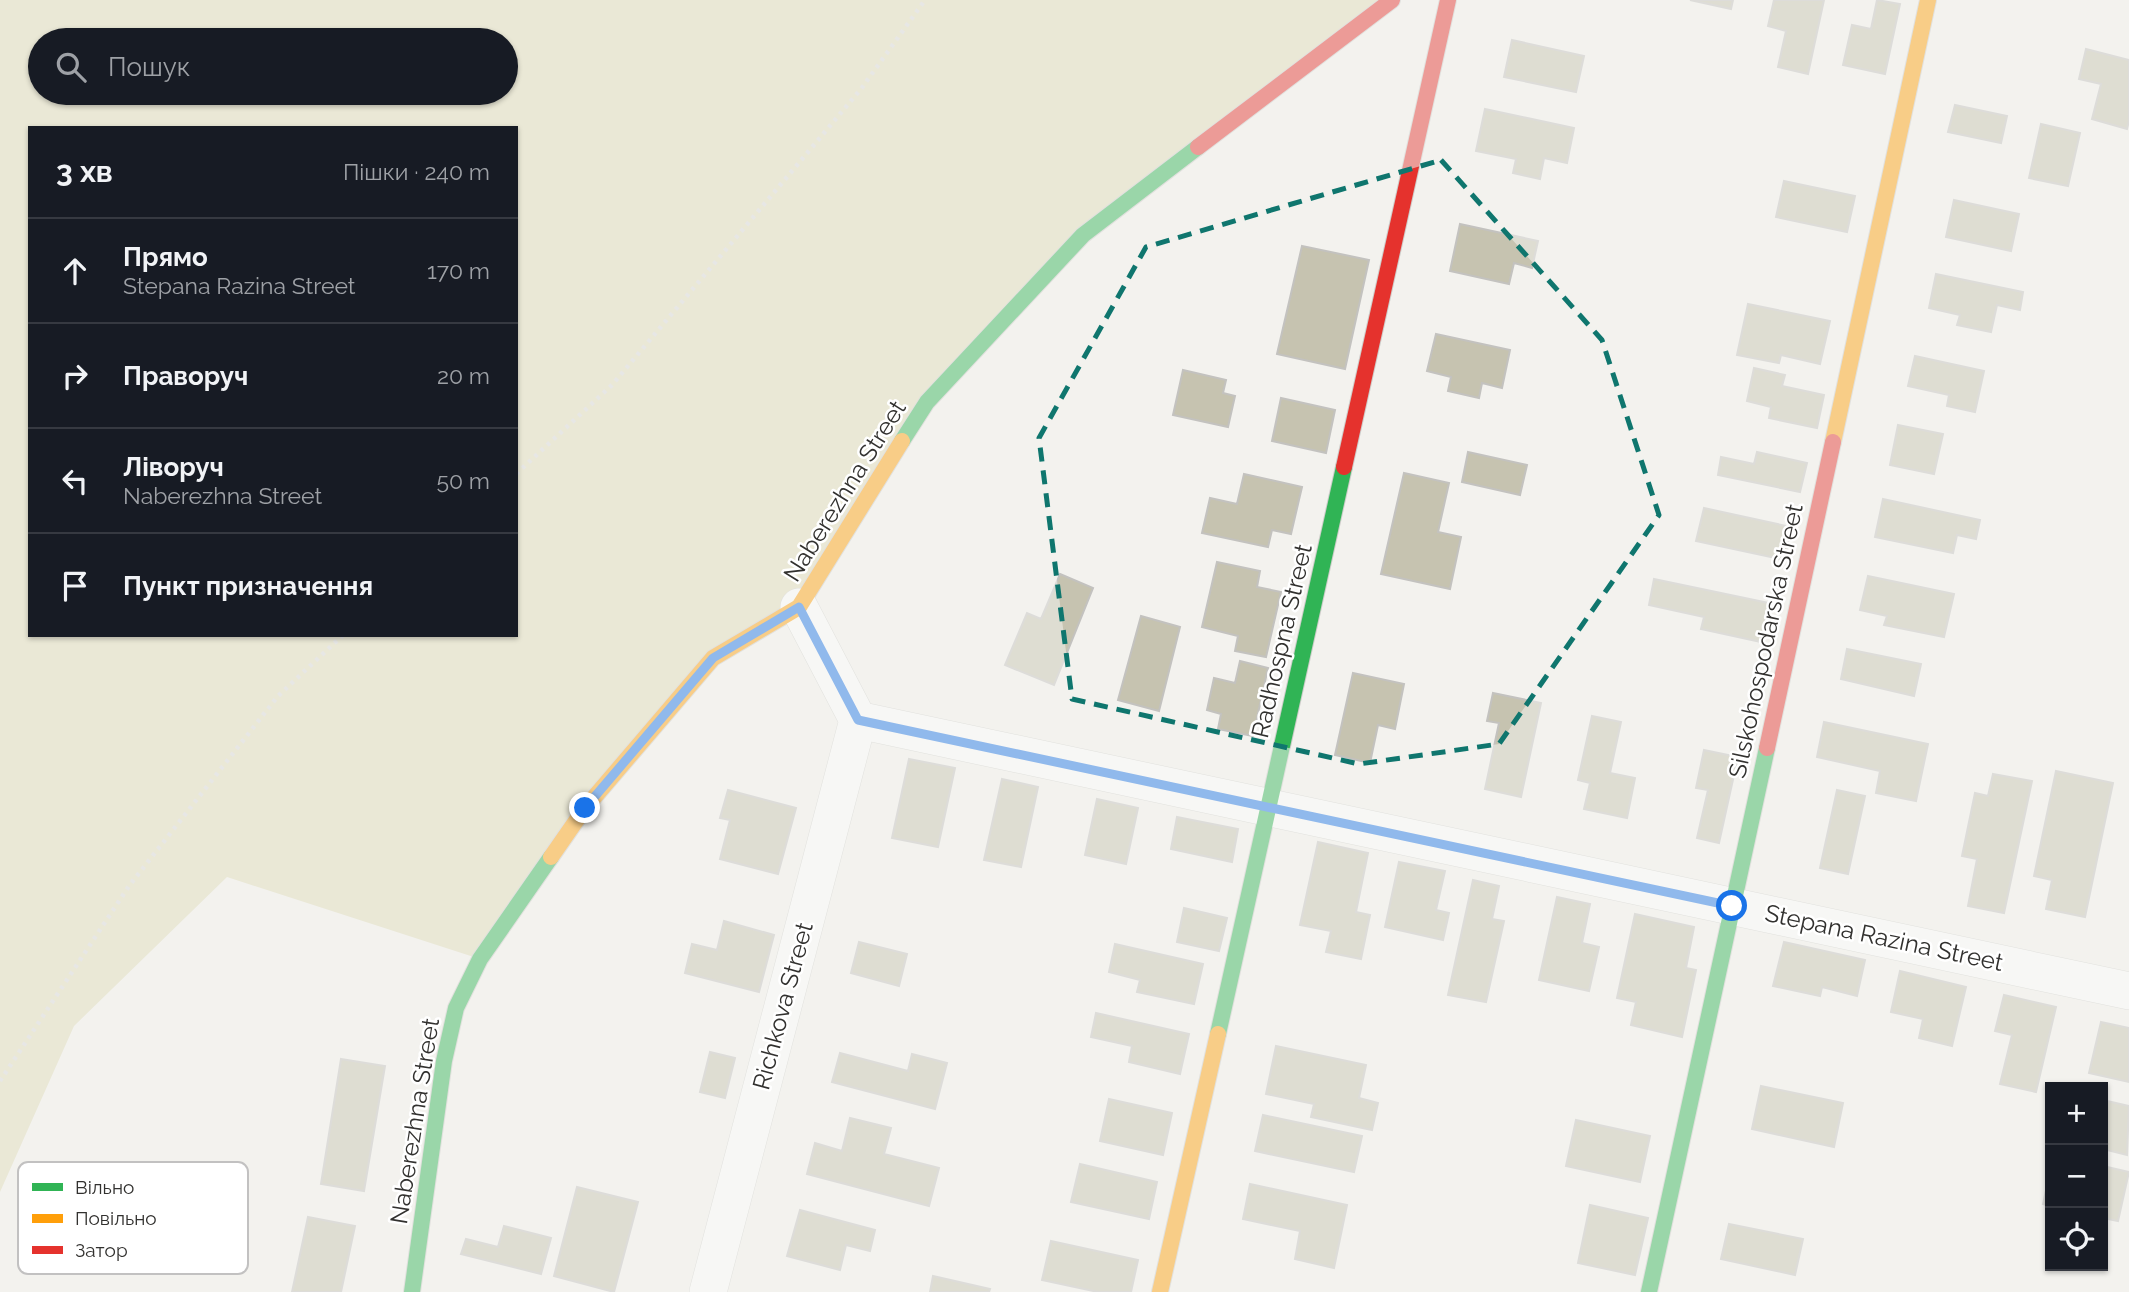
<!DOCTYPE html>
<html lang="uk">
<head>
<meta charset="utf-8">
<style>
	body { margin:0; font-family:Raleway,sans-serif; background:#242831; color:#f1f3f6 }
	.controls { position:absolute; right:21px; bottom:21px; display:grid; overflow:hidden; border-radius:0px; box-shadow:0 2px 5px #0004 }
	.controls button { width:63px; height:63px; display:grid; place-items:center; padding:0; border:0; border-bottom:2px solid #363941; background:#171b24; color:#f1f3f6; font:35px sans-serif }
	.stop { position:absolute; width:21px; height:21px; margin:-16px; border:5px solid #1a73e8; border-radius:50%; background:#fff }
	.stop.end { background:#1a73e8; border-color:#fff; box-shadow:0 2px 7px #0008 }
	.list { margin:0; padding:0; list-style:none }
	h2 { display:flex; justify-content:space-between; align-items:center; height:91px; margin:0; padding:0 28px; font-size:30px }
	h2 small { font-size:23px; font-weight:400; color:#9ea1a6 }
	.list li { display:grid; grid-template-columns:46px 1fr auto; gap:21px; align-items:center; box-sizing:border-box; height:105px; padding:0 28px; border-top:2px solid #363941 }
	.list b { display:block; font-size:26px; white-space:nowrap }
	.list p { margin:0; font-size:23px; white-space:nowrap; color:#9ea1a6 }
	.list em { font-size:23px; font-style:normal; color:#9ea1a6 }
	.icon { flex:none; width:38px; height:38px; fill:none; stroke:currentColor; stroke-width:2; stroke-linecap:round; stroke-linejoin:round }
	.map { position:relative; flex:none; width:2129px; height:1292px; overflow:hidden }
	.search { position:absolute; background:#171b24; box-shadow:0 2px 5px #0004; left:28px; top:28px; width:490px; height:77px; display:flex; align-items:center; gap:18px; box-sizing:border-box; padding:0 24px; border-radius:38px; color:#9ea1a6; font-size:26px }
	.panel { position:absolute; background:#171b24; box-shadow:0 2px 5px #0004; left:28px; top:126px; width:490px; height:511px; border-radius:0px }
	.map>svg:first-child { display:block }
	.green { fill:#e0dbb9; fill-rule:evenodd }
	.building { fill:#c6c3b0; stroke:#c3c2bf; stroke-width:2 }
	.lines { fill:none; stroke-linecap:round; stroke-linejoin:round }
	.street-casing { stroke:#cecdca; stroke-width:38 }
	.fast-casing { stroke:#cecdca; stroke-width:18 }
	.slow-casing { stroke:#cecdca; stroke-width:18 }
	.jam-casing { stroke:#cecdca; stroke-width:18 }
	.path { stroke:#dad9d9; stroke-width:4.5; stroke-dasharray:3.5 5; stroke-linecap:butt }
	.street { stroke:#fdfdfc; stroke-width:37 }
	.fast { stroke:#30b455; stroke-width:16 }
	.slow { stroke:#ff9f0a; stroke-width:16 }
	.jam { stroke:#e5322d; stroke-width:16 }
	.route { stroke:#1a73e8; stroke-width:9 }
	.marked { fill:none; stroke:#0f766e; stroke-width:5; stroke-dasharray:14 9; stroke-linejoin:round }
	.labels { text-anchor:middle; stroke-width:5; stroke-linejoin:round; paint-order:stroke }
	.street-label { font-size:24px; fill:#32312f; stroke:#fff }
	.key { fill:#fff; stroke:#c2c1c1; stroke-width:2 }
	.key-label { font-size:19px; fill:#32312f }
</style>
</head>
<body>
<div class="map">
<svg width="2129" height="1292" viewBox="0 0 2129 1292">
	<rect width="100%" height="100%" fill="#f3f2ee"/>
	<path class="green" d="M0,0H1392L1083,235L927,402L799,607L713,658L480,959L227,877L74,1026L0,1192ZM40,40H506V93H40ZM30,128H516V635H30Z"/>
	<path class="building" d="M1690,0H1733L1731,9Z
		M1774,0H1824L1808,74L1778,67L1786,31L1768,26Z
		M1877,0L1900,4L1885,74L1843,65L1852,25L1871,29Z
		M1512,40L1584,56L1576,92L1504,77Z
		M2086,49L2129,60V121L2127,129L2092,119L2101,84L2079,79Z
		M1955,105L2007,116L2001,143L1948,132Z
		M1485,109L1574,128L1567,163L1544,158L1540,179L1513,173L1516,159L1476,151Z
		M2041,124L2080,133L2068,186L2029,178Z
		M1784,181L1855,196L1847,232L1776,217Z
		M1954,200L2019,214L2011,251L1946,237Z
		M1460,224L1538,241L1532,268L1514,263L1509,284L1450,271Z
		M1302,246L1369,260L1345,369L1277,354Z
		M1936,274L2023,292L2020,310L1997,305L1991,332L1957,325L1960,315L1929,308Z
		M1748,304L1830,321L1820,364L1781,355L1779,363L1737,355Z
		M1436,334L1510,350L1502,388L1482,383L1479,398L1448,391L1451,377L1427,371Z
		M1915,356L1984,371L1975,412L1947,406L1949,395L1908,386Z
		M1754,368L1785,375L1782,386L1824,395L1817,428L1769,418L1771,407L1747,401Z
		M1183,370L1226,380L1223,393L1235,396L1228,427L1173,415Z
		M1281,398L1335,410L1326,453L1272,441Z
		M1898,425L1943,434L1934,474L1890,465Z
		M1468,452L1527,465L1520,495L1462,482Z
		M1757,452L1807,463L1800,492L1718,475L1721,457L1754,464Z
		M1404,473L1449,483L1438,532L1461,537L1450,589L1381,574Z
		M1244,474L1302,487L1291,534L1272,530L1268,547L1202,533L1210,498L1237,504Z
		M1883,499L1980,520L1976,539L1957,535L1953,553L1875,537Z
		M1704,508L1791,527L1785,560L1696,541Z
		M1217,562L1260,571L1257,587L1281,592L1266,657L1235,651L1238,636L1202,627Z
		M1060,574L1093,588L1054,685L1005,665L1027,613L1041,619Z
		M1868,576L1954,594L1944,637L1884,625L1887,616L1860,610Z
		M1654,579L1769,603L1761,642L1701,629L1704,617L1649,605Z
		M1141,616L1180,627L1159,711L1118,700Z
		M1847,649L1921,664L1914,696L1841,679Z
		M1240,661L1268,668L1253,736L1218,729L1221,714L1207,710L1214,678L1235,683Z
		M1353,673L1404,684L1395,729L1378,725L1370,763L1335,755Z
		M1493,693L1541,703L1521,797L1485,789L1499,723L1487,721Z
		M1592,716L1621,722L1610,773L1635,778L1627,818L1584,809L1590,783L1578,780Z
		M1824,722L1928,744L1916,801L1876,793L1880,771L1817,757Z
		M1704,750L1738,757L1719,843L1697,838L1708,790L1696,788Z
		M909,759L955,768L938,847L892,838Z
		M2056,771L2113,783L2085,917L2046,909L2052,880L2034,876Z
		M1993,774L2032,781L2004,913L1968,906L1977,859L1962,856L1975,793L1988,796Z
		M1002,779L1038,787L1021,867L984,860Z
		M728,790L796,808L778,874L720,859L730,820L720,818Z
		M1837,790L1865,796L1848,874L1820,868Z
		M1097,799L1138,808L1126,864L1085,855Z
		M1177,817L1238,829L1232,862L1171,849Z
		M1318,842L1368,853L1356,912L1370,915L1361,959L1326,952L1331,931L1300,925Z
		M1399,862L1445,871L1436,910L1449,913L1443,940L1385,927Z
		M1473,880L1499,886L1492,919L1504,921L1486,1002L1448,995Z
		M1557,897L1590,904L1582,943L1599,947L1589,991L1539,980Z
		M1184,908L1227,918L1219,951L1177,942Z
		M1635,914L1694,927L1686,968L1696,970L1682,1037L1631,1025L1636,1002L1617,998Z
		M724,921L774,935L759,992L685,973L692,944L717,950Z
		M859,942L907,954L899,986L851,973Z
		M1784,942L1865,960L1857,996L1822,987L1820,996L1773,986Z
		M1115,944L1203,964L1194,1004L1137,992L1140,980L1109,972Z
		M1900,971L1966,987L1952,1046L1919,1038L1923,1019L1891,1012Z
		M2004,995L2056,1007L2036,1092L2000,1084L2012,1035L1995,1031Z
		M1096,1013L1189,1034L1180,1074L1129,1062L1132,1046L1091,1037Z
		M2101,1022L2129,1028V1082L2089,1073Z
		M1276,1046L1366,1065L1359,1098L1378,1103L1372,1130L1311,1117L1314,1104L1266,1094Z
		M710,1052L735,1058L725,1098L700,1092Z
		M840,1053L908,1071L912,1054L947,1063L935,1109L832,1082Z
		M341,1059L385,1066L364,1191L321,1184Z
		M1761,1086L1843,1103L1834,1147L1752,1129Z
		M1109,1099L1172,1113L1163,1155L1100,1141Z
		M2103,1100L2129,1106L2127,1155L2103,1149Z
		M1263,1115L1362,1136L1354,1172L1255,1151Z
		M850,1118L891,1128L884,1154L939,1168L929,1206L807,1174L815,1143L842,1151Z
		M1576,1120L1650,1136L1640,1182L1566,1166Z
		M1080,1164L1157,1182L1149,1219L1071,1202Z
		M2103,1166L2129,1172L2118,1221L2103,1218Z
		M2050,1172V1206L2043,1204Z
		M1250,1184L1347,1205L1334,1268L1295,1259L1300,1231L1243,1219Z
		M577,1187L638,1202L614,1292L554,1276Z
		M1590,1205L1648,1218L1635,1275L1578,1263Z
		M800,1210L875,1230L870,1251L846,1245L840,1270L787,1256Z
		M308,1217L355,1226L341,1292H292Z
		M1729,1224L1803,1239L1795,1275L1721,1259Z
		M504,1226L551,1238L541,1274L461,1254L466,1239L498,1247Z
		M1051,1241L1138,1260L1131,1292H1098L1042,1280Z
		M933,1276L990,1289L989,1292H930Z"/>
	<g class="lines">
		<g class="street-casing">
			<path id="street" d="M799,607L858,720
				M858,720L2129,991
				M708,1292L858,720"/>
		</g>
		<g class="fast-casing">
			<path id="fast" d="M902,441L927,402L1083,235L1198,147
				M1218,1034L1344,467
				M412,1292L444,1061L456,1008L480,959L551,857
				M1649,1292L1767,748"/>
		</g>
		<g class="slow-casing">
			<path id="slow" d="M1833,442L1928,0
				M551,857L585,808L713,658L799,607L902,441
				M1160,1292L1218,1034"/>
		</g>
		<g class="jam-casing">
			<path id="jam" d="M1198,147L1392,0
				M1344,467L1448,0
				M1767,748L1833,442"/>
		</g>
		<path class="path" d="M516,474L612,385L861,89L925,0
			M0,1081L129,886L278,696L343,635"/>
		<use href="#street" class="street"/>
		<use href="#fast" class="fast"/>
		<use href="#slow" class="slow"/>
		<use href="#jam" class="jam"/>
	</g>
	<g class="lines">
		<path class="route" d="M585,808L713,658L799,607L858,720L1732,906"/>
	</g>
	<path d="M0 0H2129V1292H0ZM1441,160L1602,340L1659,515L1499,744L1359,764L1072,699L1039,438L1146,247Z" fill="#f3f2ee" fill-opacity=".55" fill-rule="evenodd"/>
	<path class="marked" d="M1441,160L1602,340L1659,515L1499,744L1359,764L1072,699L1039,438L1146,247Z"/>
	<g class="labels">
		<g class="street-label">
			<text transform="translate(845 491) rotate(-58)" y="8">Naberezhna Street</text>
			<text transform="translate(1282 641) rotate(-77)" y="8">Radhospna Street</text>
			<text transform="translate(1766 641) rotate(-78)" y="8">Silskohospodarska Street</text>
			<text transform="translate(1884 938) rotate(12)" y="8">Stepana Razina Street</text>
			<text transform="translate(783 1006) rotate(-75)" y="8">Richkova Street</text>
			<text transform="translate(415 1121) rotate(-81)" y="8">Naberezhna Street</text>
		</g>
	</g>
	<rect x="18" y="1162" width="230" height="112" rx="10" class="key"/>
	<rect x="32" y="1183" width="31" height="8" fill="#30b455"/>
	<rect x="32" y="1214" width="31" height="9" fill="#ff9f0a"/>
	<rect x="32" y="1246" width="31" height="8" fill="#e5322d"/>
	<g class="key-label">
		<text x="75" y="1194">Вільно</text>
		<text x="75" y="1225">Повільно</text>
		<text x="75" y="1257">Затор</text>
	</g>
</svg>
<div class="controls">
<button>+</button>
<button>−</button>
<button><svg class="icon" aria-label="locate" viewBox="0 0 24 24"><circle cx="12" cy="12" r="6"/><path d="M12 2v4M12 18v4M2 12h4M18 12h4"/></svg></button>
</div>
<div class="stop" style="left:1732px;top:906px"></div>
<div class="stop end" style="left:585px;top:808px"></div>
<div class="search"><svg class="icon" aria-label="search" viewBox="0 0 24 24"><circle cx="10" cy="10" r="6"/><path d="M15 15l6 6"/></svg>Пошук</div>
<section class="panel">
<h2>3 хв<small>Пішки · 240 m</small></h2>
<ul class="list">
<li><svg class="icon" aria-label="ahead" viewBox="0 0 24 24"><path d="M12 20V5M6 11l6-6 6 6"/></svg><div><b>Прямо</b><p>Stepana Razina Street</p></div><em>170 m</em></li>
<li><svg class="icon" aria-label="right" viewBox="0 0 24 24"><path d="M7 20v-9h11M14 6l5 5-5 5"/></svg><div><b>Праворуч</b></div><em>20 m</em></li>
<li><svg class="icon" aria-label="left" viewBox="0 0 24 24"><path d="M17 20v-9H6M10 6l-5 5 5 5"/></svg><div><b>Ліворуч</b><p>Naberezhna Street</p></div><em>50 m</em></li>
<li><svg class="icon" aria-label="arrive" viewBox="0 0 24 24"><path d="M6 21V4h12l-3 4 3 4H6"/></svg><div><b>Пункт призначення</b></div></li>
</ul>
</section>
</div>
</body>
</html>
